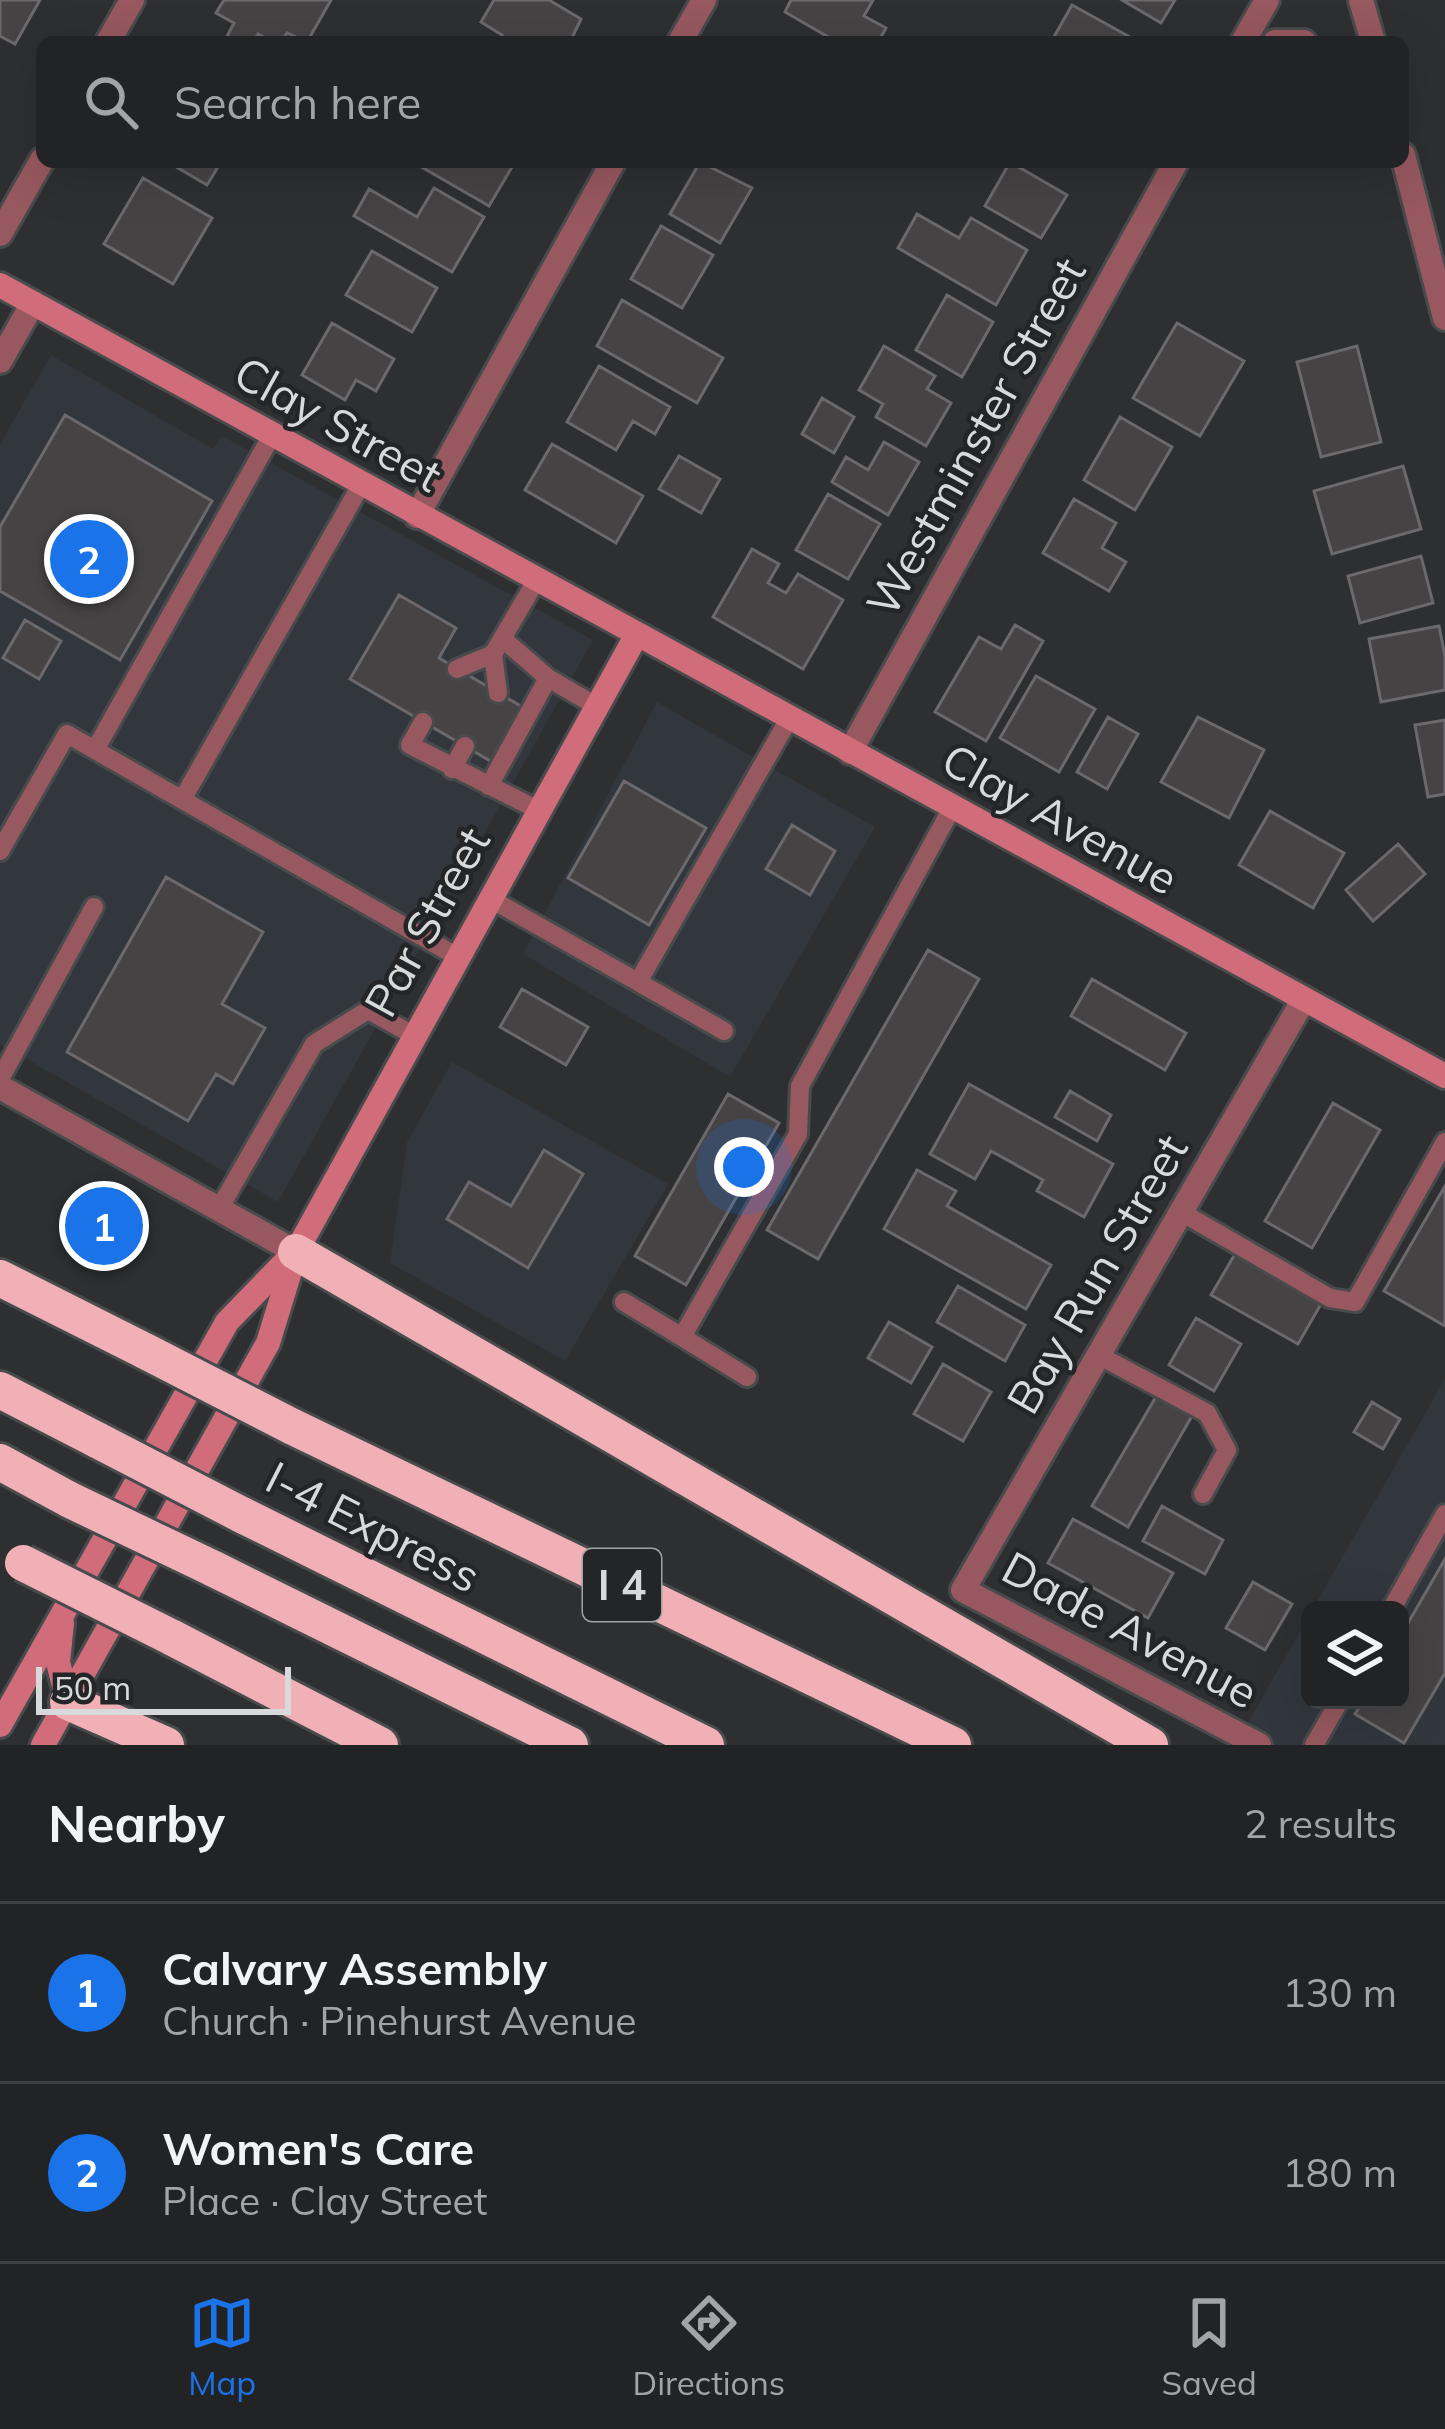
<!DOCTYPE html>
<html lang="en">
<head>
<meta charset="utf-8">
<style>
	body { margin:0; font-family:Mulish,sans-serif; background:#2a2b2d; color:#f1f3f6 }
	.controls { position:absolute; right:36px; bottom:36px; display:grid; overflow:hidden; border-radius:18px; box-shadow:0 12px 48px #0002 }
	.controls button { width:108px; height:108px; display:grid; place-items:center; padding:0; border:0; border-bottom:3px solid #3f4042; background:#222325; color:#f1f3f6; font:60px sans-serif }
	.scale { position:absolute; left:36px; bottom:30px; width:255px; box-sizing:border-box; padding-left:12px; border:6px solid #d8d9da; border-top:0; font-size:33px; line-height:42px; white-space:nowrap; color:#d8d9da; -webkit-text-stroke:9px #232527; paint-order:stroke }
	.you { position:absolute; left:744px; top:1167px; width:42px; height:42px; margin:-30px; border:9px solid #fff; border-radius:50%; background:#1a73e8; box-shadow:0 0 0 18px #1a73e833 }
	.badge { display:grid; place-items:center; width:78px; height:78px; border-radius:50%; background:#1a73e8; color:#fff; font-size:39px; font-weight:700 }
	.pin { position:absolute; translate:-50% -50%; border:6px solid #fff; box-shadow:0 3px 12px #0006 }
	.list { margin:0; padding:0; list-style:none }
	h2 { display:flex; justify-content:space-between; align-items:center; height:156px; margin:0; padding:0 48px; font-size:51px }
	h2 small { font-size:39px; font-weight:400; color:#a2a4a7 }
	.list li { display:grid; grid-template-columns:78px 1fr auto; gap:36px; align-items:center; box-sizing:border-box; height:180px; padding:0 48px; border-top:3px solid #3f4042 }
	.list b { display:block; font-size:45px; white-space:nowrap }
	.list p { margin:0; font-size:39px; white-space:nowrap; color:#a2a4a7 }
	.list em { font-size:39px; font-style:normal; color:#a2a4a7 }
	.icon { flex:none; width:66px; height:66px; fill:none; stroke:currentColor; stroke-width:2; stroke-linecap:round; stroke-linejoin:round }
	.map { position:relative; flex:none; width:1445px; height:1745px; overflow:hidden }
	.search { position:absolute; background:#222325; box-shadow:0 12px 48px #0002; left:36px; right:36px; top:36px; height:132px; display:flex; align-items:center; gap:30px; box-sizing:border-box; padding:0 42px; border-radius:18px; color:#a2a4a7; font-size:45px }
	.sheet { height:516px; background:#222325 }
	nav { display:flex; justify-content:space-around; align-items:center; box-sizing:border-box; height:168px; border-top:3px solid #3f4042; background:#222325; font-size:33px; color:#a2a4a7 }
	nav a { display:grid; justify-items:center; gap:6px }
	nav .on { color:#1a73e8 }
	.map>svg:first-child { display:block }
	.built { fill:#32373e }
	.building { fill:#464345; stroke:#6b696b; stroke-width:3 }
	.lines { fill:none; stroke-linecap:round; stroke-linejoin:round }
	.lane-casing { stroke:#484a4c; stroke-width:24 }
	.street-casing { stroke:#484a4c; stroke-width:30 }
	.secondary-casing { stroke:#484a4c; stroke-width:30 }
	.highway-casing { stroke:#484a4c; stroke-width:42 }
	.lane { stroke:#97585f; stroke-width:18 }
	.street { stroke:#97585f; stroke-width:24 }
	.secondary { stroke:#d16d7a; stroke-width:24 }
	.highway { stroke:#f0b0b5; stroke-width:36 }
	.highway-bridge-casing { stroke:#484a4c; stroke-width:42; stroke-linecap:butt }
	.highway-bridge { stroke:#f0b0b5; stroke-width:36 }
	.labels { text-anchor:middle; stroke-width:9; stroke-linejoin:round; paint-order:stroke }
	.shield { fill:#232527; stroke:#a2a3a4; stroke-width:3 }
	.shield-label { font-size:42px; font-weight:bold; fill:#d8d9da }
	.street-label { font-size:45px; fill:#d8d9da; stroke:#232527 }
</style>
</head>
<body>
<div class="map">
<svg width="1445" height="1745" viewBox="0 0 1445 1745">
	<rect width="100%" height="100%" fill="#2d2f31"/>
	<path class="built" d="M51,355L213,449L222,436L593,640L278,1202L0,1044V444Z
		M657,702L875,827L730,1077L523,954Z
		M452,1062L668,1184L565,1361L390,1263L407,1142Z
		M1445,1379V1745H1235L1310,1614V1700H1400V1610H1312Z"/>
	<path class="building" d="M0,0H40L15,44L0,36Z
		M224,0H331L307,42L287,33L282,42H272L258,34L253,42H224L234,23L216,13Z
		M494,0H549L581,19L570,42H498L502,35L481,22Z
		M791,0H873L864,16L886,28L878,42H837L785,12Z
		M1122,0H1175L1161,23Z
		M1072,5L1139,42H1051Z
		M174,162H221L207,185L173,165Z
		M420,162H515L489,206L418,165Z
		M700,162L752,188L720,243L670,214Z
		M1010,162L1067,195L1041,238L985,206Z
		M143,178L212,218L173,284L104,244Z
		M434,188L484,217L452,272L354,216L369,189L417,217Z
		M917,214L959,238L971,218L1027,250L996,305L898,248Z
		M661,226L713,255L682,308L631,279Z
		M372,251L437,288L412,332L346,295Z
		M947,295L993,322L962,377L916,350Z
		M622,300L723,358L697,403L597,346Z
		M332,323L394,359L376,391L356,380L345,400L302,375Z
		M1177,323L1244,361L1200,436L1133,398Z
		M884,346L935,376L927,389L951,403L926,446L876,417L883,404L859,390Z
		M1357,346L1381,442L1321,457L1297,362Z
		M599,366L670,407L655,434L633,421L616,450L567,422Z
		M822,398L854,417L834,453L802,434Z
		M65,415L212,501L120,660L0,591V527Z
		M1120,417L1172,447L1135,510L1084,480Z
		M884,442L919,462L888,515L832,482L846,457L868,470Z
		M552,444L643,496L616,543L525,490Z
		M679,456L720,479L701,513L659,489Z
		M1403,466L1421,529L1332,554L1314,491Z
		M828,494L880,524L848,579L796,550Z
		M1074,499L1116,523L1102,548L1126,562L1109,591L1043,553Z
		M752,549L779,564L768,583L786,593L798,574L843,600L803,669L713,617Z
		M1421,556L1433,603L1360,623L1348,576Z
		M399,595L456,628L439,658L524,708L492,762L350,679Z
		M25,620L61,641L39,679L3,658Z
		M1015,625L1043,641L986,741L935,712L979,637L1001,649Z
		M1439,626L1445,656V690L1381,702L1369,639Z
		M1036,676L1095,709L1059,772L1000,738Z
		M1108,717L1138,734L1107,789L1077,772Z
		M1198,717L1264,750L1229,818L1161,782Z
		M1445,720V794L1428,797L1415,725Z
		M624,781L706,828L649,925L568,878Z
		M1270,811L1344,853L1313,908L1239,865Z
		M792,825L835,851L810,895L766,869Z
		M1398,844L1425,874L1373,921L1346,890Z
		M166,877L263,932L222,1004L265,1028L233,1084L216,1074L188,1121L67,1052Z
		M928,950L979,979L818,1259L767,1230Z
		M1092,979L1186,1033L1165,1070L1071,1016Z
		M522,989L588,1027L566,1065L500,1027Z
		M969,1084L1113,1164L1084,1217L1037,1191L1043,1180L991,1151L975,1179L930,1154Z
		M1070,1091L1111,1115L1097,1141L1055,1117Z
		M728,1094L779,1123L686,1285L635,1256Z
		M1333,1103L1380,1130L1312,1248L1265,1221Z
		M544,1150L583,1174L528,1268L447,1219L469,1182L511,1206Z
		M917,1170L956,1191L947,1206L1051,1265L1026,1309L884,1229Z
		M1445,1186V1326L1384,1291Z
		M1235,1254L1321,1304L1298,1344L1211,1295Z
		M958,1286L1025,1325L1005,1361L937,1322Z
		M1196,1318L1241,1344L1214,1391L1169,1365Z
		M889,1322L932,1347L911,1383L868,1358Z
		M943,1364L991,1392L963,1441L914,1414Z
		M1157,1395L1192,1416L1128,1527L1092,1506Z
		M1372,1402L1400,1419L1383,1449L1354,1432Z
		M1162,1506L1223,1540L1205,1574L1143,1541Z
		M1073,1519L1173,1573L1148,1618L1048,1563Z
		M1445,1559V1673L1404,1743L1355,1714L1364,1700H1400V1637Z
		M1253,1582L1292,1604L1265,1650L1226,1628Z"/>
	<g class="lines">
		<g class="lane-casing">
			<path id="lane" d="M493,654L498,693
				M457,669L493,654L536,581
				M548,678L596,706
				M423,722L410,745L538,810
				M95,750L272,435
				M452,769L465,746
				M489,786L548,678L503,639
				M182,800L361,485
				M0,851L67,734L456,956
				M489,898L638,982L789,719
				M638,982L724,1031
				M0,1079L94,907
				M219,1209L314,1044L368,1010L413,1035
				M1181,1212L1330,1298L1355,1302L1445,1142
				M624,1302L682,1337
				M1098,1355L1207,1413L1227,1450L1203,1494
				M747,1377L682,1337L798,1134L800,1086L952,808
				M1391,1610L1445,1514
				M1314,1745L1340,1700"/>
		</g>
		<g class="street-casing">
			<path id="street" d="M1361,0L1373,42
				M108,42L132,0
				M680,42L704,0
				M1243,42L1267,0
				M1275,42H1304
				M1403,155L1445,318
				M0,234L42,160
				M0,361L33,303
				M417,516L613,162
				M850,752L1176,162
				M0,1087L296,1252
				M1259,1745L963,1590L1304,999"/>
		</g>
		<g class="secondary-casing">
			<path id="secondary" d="M0,285L1445,1076
				M62,1623L58,1662L68,1702
				M0,1725L227,1322L294,1253
				M43,1745L268,1343L296,1252L636,636"/>
		</g>
		<g class="highway-casing">
			<path id="highway" d="M296,1252L1150,1745
				M0,1278L147,1352
				M0,1390L99,1441
				M291,1426L953,1745
				M0,1462L70,1500
				M240,1514L706,1745
				M212,1568L570,1745
				M171,1637L380,1745
				M68,1702L166,1745"/>
		</g>
		<use href="#lane" class="lane"/>
		<use href="#street" class="street"/>
		<use href="#secondary" class="secondary"/>
		<use href="#highway" class="highway"/>
		<g class="highway-bridge-casing">
			<path id="highway-bridge" d="M147,1352L291,1426
				M99,1441L240,1514
				M70,1500L212,1568
				M23,1563L171,1637"/>
		</g>
		<use href="#highway-bridge" class="highway-bridge"/>
	</g>
	<g class="labels">
		<rect class="shield" x="583" y="1549" width="78" height="72" rx="9"/>
		<g class="shield-label">
			<text x="622" y="1600">I 4</text>
		</g>
		<g class="street-label">
			<text transform="translate(338 424) rotate(29)" y="16">Clay Street</text>
			<text transform="translate(976 437) rotate(-61)" y="16">Westminster Street</text>
			<text transform="translate(1060 819) rotate(29)" y="16">Clay Avenue</text>
			<text transform="translate(427 922) rotate(-61)" y="16">Par Street</text>
			<text transform="translate(1097 1274) rotate(-60)" y="16">Bay Run Street</text>
			<text transform="translate(373 1527) rotate(27)" y="16">I-4 Express</text>
			<text transform="translate(1130 1630) rotate(28)" y="16">Dade Avenue</text>
		</g>
	</g>
</svg>
<div class="controls">
<button><svg class="icon" aria-label="layers" viewBox="0 0 24 24"><path d="M12 4l9 5-9 5-9-5zM3 14l9 5 9-5"/></svg></button>
</div>
<div class="scale">50 m</div>
<div class="you"></div>
<div class="pin badge" style="left:104px;top:1226px">1</div>
<div class="pin badge" style="left:89px;top:559px">2</div>
<div class="search"><svg class="icon" aria-label="search" viewBox="0 0 24 24"><circle cx="10" cy="10" r="6"/><path d="M15 15l6 6"/></svg>Search here</div>
</div>
<section class="sheet">
<h2>Nearby<small>2 results</small></h2>
<ul class="list">
<li><span class="badge">1</span><div><b>Calvary Assembly</b><p>Church · Pinehurst Avenue</p></div><em>130 m</em></li>
<li><span class="badge">2</span><div><b>Women's Care</b><p>Place · Clay Street</p></div><em>180 m</em></li>
</ul>
</section>
<nav>
<a class="on"><svg class="icon" aria-label="map" viewBox="0 0 24 24"><path d="M3 6l6-2 6 2 6-2v14l-6 2-6-2-6 2zM9 4v14M15 6v14"/></svg>Map</a>
<a><svg class="icon" aria-label="directions" viewBox="0 0 24 24"><path d="M12 3l9 9-9 9-9-9zM9 14v-3h6M13 9l2 2-2 2"/></svg>Directions</a>
<a><svg class="icon" aria-label="saved" viewBox="0 0 24 24"><path d="M7 4h10v16l-5-4-5 4z"/></svg>Saved</a>
</nav>
</body>
</html>
